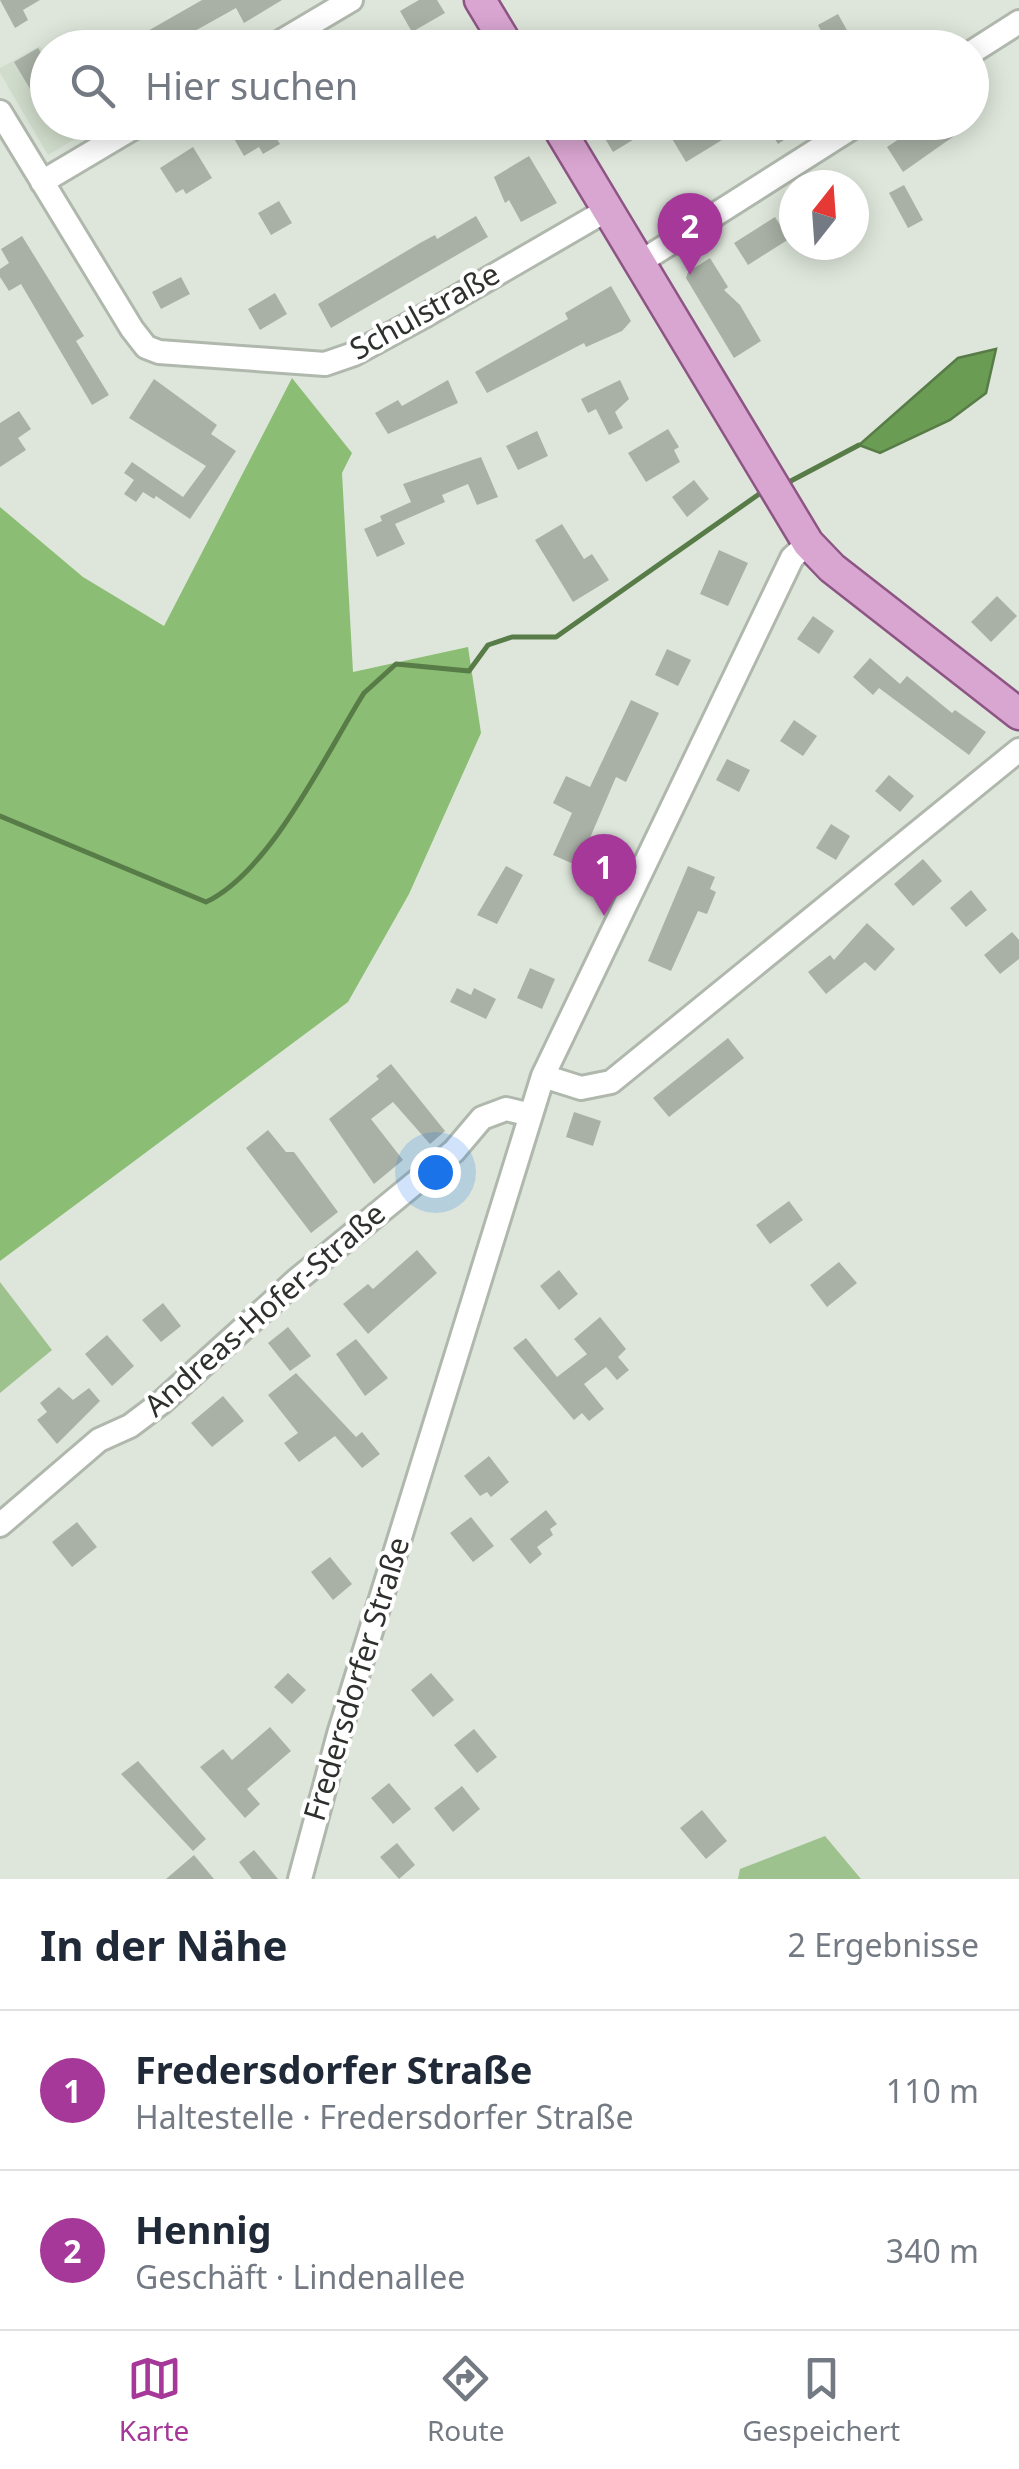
<!DOCTYPE html>
<html lang="de">
<head>
<meta charset="utf-8">
<style>
	body { margin:0; font-family:"Noto Sans",sans-serif; background:#f6f6f7; color:#1f2937 }
	.compass { position:absolute; left:779px; top:170px; width:90px; height:90px; border-radius:50%; background:#fff; box-shadow:0 5px 25px #0003; rotate:17deg }
	.you { position:absolute; left:435px; top:1172px; width:35px; height:35px; margin:-25px; border:8px solid #fff; border-radius:50%; background:#1a73e8; box-shadow:0 0 0 15px #1a73e833 }
	.badge { display:grid; place-items:center; width:65px; height:65px; border-radius:50%; background:#a53898; color:#fff; font-size:32px; font-weight:700 }
	.pin { position:absolute; translate:-50% -82px; filter:drop-shadow(0 2px 5px #0008) }
	.pin::after { content:''; position:absolute; top:52px; width:35px; height:30px; background:inherit; clip-path:polygon(0 0,100% 0,50% 100%) }
	.list { margin:0; padding:0; list-style:none }
	h2 { display:flex; justify-content:space-between; align-items:center; height:130px; margin:0; padding:0 40px; font-size:42px }
	h2 small { font-size:32px; font-weight:400; color:#747a83 }
	.list li { display:grid; grid-template-columns:65px 1fr auto; gap:30px; align-items:center; box-sizing:border-box; height:160px; padding:0 40px; border-top:2px solid #e0e1e3 }
	.list b { display:block; font-size:38px; white-space:nowrap }
	.list p { margin:0; font-size:32px; white-space:nowrap; color:#747a83 }
	.list em { font-size:32px; font-style:normal; color:#747a83 }
	.icon { flex:none; width:55px; height:55px; fill:none; stroke:currentColor; stroke-width:2; stroke-linecap:round; stroke-linejoin:round }
	.map { position:relative; flex:none; width:1019px; height:1879px; overflow:hidden }
	.search { position:absolute; background:#fff; box-shadow:0 5px 25px #0003; left:30px; right:30px; top:30px; height:110px; display:flex; align-items:center; gap:25px; box-sizing:border-box; padding:0 35px; border-radius:55px; color:#747a83; font-size:38px }
	.sheet { height:450px; background:#fff }
	nav { display:flex; justify-content:space-around; align-items:center; box-sizing:border-box; height:140px; border-top:2px solid #e0e1e3; background:#fff; font-size:28px; color:#747a83 }
	nav a { display:grid; justify-items:center; gap:5px }
	nav .on { color:#a53898 }
	.map>svg:first-child { display:block }
	.built { fill:#d1ddcc }
	.green { fill:#9ec28e }
	.forest { fill:#8bbe74 }
	.water { fill:#6b9c53; stroke:#587c47; stroke-width:2.5 }
	.lines { fill:none; stroke-linecap:round; stroke-linejoin:round }
	.stream { stroke:#587c47; stroke-width:5 }
	.building { fill:#a9b1a6 }
	.minor-casing { stroke:#b0b8ad; stroke-width:28 }
	.major-casing { stroke:#8d5584; stroke-width:35 }
	.minor { stroke:#fff; stroke-width:22 }
	.major { stroke:#d9a5d1; stroke-width:30 }
	.labels { text-anchor:middle; stroke-width:8; stroke-linejoin:round; paint-order:stroke }
	.street-label { font-size:30px; fill:#2d302c; stroke:#fff }
</style>
</head>
<body>
<div class="map">
<svg width="1019" height="1879" viewBox="0 0 1019 1879">
	<rect width="100%" height="100%" fill="#dee6db"/>
	<path class="built" d="M40,46L47,58L48,122L86,123L90,130L48,155L0,73V68Z"/>
	<path class="green" d="M0,1282L52,1350L0,1393Z
		M825,1836L861,1879H738L740,1869Z"/>
	<path class="forest" d="M292,378L352,453L342,473L353,672L468,647L481,733L409,894L348,1002L0,1261V507L83,577L164,626Z"/>
	<path class="water" d="M996,349L986,393L950,420L880,453L859,445L958,358Z"/>
	<g class="lines">
		<path class="stream" d="M787,483L859,445
			M0,816L206,902C271,871 325,755 364,693L396,664L469,671L488,645L512,637H556L762,492"/>
	</g>
	<path class="building" d="M0,0H40L23,10L28,20L15,28Z
		M202,0H282L244,23L236,8L175,42L178,48H145L139,36Z
		M419,0H437L445,13L412,32L400,11Z
		M838,14L853,41L830,48L818,25Z
		M38,48L48,64V119L14,62Z
		M242,122H299L275,136L280,144L263,154L259,147L244,156L229,130Z
		M595,122H627L636,138L613,152Z
		M662,122H711L722,140L686,162Z
		M764,122H811L778,144Z
		M924,122H974L903,172L887,147Z
		M193,147L212,178L186,194L183,189L176,193L160,168Z
		M529,156L557,203L521,222L509,200L505,203L494,177Z
		M904,185L923,220L908,228L889,193Z
		M279,201L292,223L271,235L258,213Z
		M476,216L488,237L331,328L318,304L420,243L435,235L437,239Z
		M775,217L789,239L748,265L734,243Z
		M22,236L84,336L76,341L109,395L92,405L21,284L9,291L0,277V269L9,263L1,249Z
		M710,258L728,287L724,290L740,305L761,341L734,358L686,278L688,272Z
		M181,277L190,294L161,309L152,292Z
		M611,286L631,321L622,331L586,347L584,343L487,393L475,372L568,319L565,313Z
		M275,293L287,314L260,330L248,309Z
		M154,379L217,425L211,434L236,451L190,519L156,496L154,499L143,492L136,502L124,494L134,480L124,473L132,462L183,497L206,466L129,418Z
		M448,380L458,403L388,434L375,413L398,400L402,406Z
		M620,380L629,399L615,412L623,428L609,435L596,409L588,413L581,399Z
		M19,411L31,429L18,438L26,450L0,467V423Z
		M668,429L679,447L674,450L680,462L646,482L628,453Z
		M537,431L548,456L518,470L506,446Z
		M481,457L498,497L477,505L468,484L442,495L445,502L395,524L405,544L377,557L364,529L382,521L380,516L411,502L403,484Z
		M694,480L709,499L687,517L672,497Z
		M562,524L584,559L592,554L609,580L573,602L535,540Z
		M719,550L748,563L728,606L700,594Z
		M997,596L1017,616L991,642L971,622Z
		M813,616L834,631L819,654L797,639Z
		M667,649L691,660L678,686L655,675Z
		M870,658L900,684L907,676L952,713L955,710L986,732L969,755L879,688L873,695L853,677Z
		M631,700L659,713L626,782L616,777L578,866L553,855L572,813L553,803L566,776L590,787Z
		M794,720L817,736L803,756L780,741Z
		M727,759L750,770L739,792L716,780Z
		M889,775L914,796L900,812L875,791Z
		M831,824L850,836L836,860L816,848Z
		M923,859L942,881L913,906L894,884Z
		M506,866L523,875L497,924L477,915Z
		M688,866L715,877L710,889L716,892L707,914L698,911L671,971L648,961Z
		M971,890L987,910L966,927L950,908Z
		M867,923L895,949L875,971L865,962L826,994L808,972L830,955L834,960Z
		M1012,932L1019,940V959L1000,974L984,955Z
		M530,968L555,979L542,1009L517,998Z
		M457,988L471,995L474,988L496,999L486,1019L450,1002Z
		M728,1038L744,1058L669,1117L653,1098Z
		M391,1064L445,1131L430,1144L393,1102L371,1119L403,1160L374,1184L329,1119L379,1079L376,1076Z
		M574,1112L601,1121L593,1146L566,1137Z
		M268,1130L286,1152H294L338,1212L311,1233L246,1148Z
		M789,1201L803,1220L770,1244L756,1225Z
		M417,1250L437,1273L368,1334L343,1304L368,1284L373,1289Z
		M839,1262L857,1283L827,1307L810,1285Z
		M559,1270L578,1294L559,1310L540,1286Z
		M163,1303L181,1326L161,1342L142,1320Z
		M600,1317L626,1349L618,1357L629,1370L617,1380L606,1367L584,1384L604,1409L589,1421L582,1413L574,1420L513,1348L526,1338L557,1377L587,1354L574,1339Z
		M288,1327L311,1356L290,1371L268,1343Z
		M107,1335L134,1366L112,1386L85,1354Z
		M356,1339L388,1378L365,1396L336,1354Z
		M296,1373L356,1437L362,1432L380,1454L362,1468L335,1436L299,1462L284,1443L298,1433L268,1395Z
		M59,1387L73,1400L89,1388L100,1401L57,1444L37,1420L47,1412L40,1403Z
		M223,1396L244,1421L212,1447L191,1423Z
		M489,1456L509,1482L491,1497L487,1492L480,1496L464,1476Z
		M546,1510L557,1524L550,1529L553,1535L537,1547L542,1554L530,1564L510,1539Z
		M471,1517L494,1546L473,1562L450,1533Z
		M77,1522L97,1547L72,1567L52,1542Z
		M330,1557L352,1584L333,1600L311,1572Z
		M288,1673L306,1690L292,1704L274,1687Z
		M431,1673L454,1700L433,1717L411,1690Z
		M270,1727L291,1751L247,1789L260,1804L245,1818L200,1767L223,1749L232,1760Z
		M474,1729L497,1757L477,1773L454,1745Z
		M138,1761L206,1839L193,1851L121,1774Z
		M389,1783L411,1809L393,1824L371,1798Z
		M462,1786L480,1809L453,1832L434,1808Z
		M702,1810L727,1841L706,1859L680,1828Z
		M397,1843L415,1865L399,1879L380,1857Z
		M254,1850L278,1879H252L239,1862Z
		M194,1855L214,1879H166Z"/>
	<g class="lines">
		<g class="minor-casing">
			<path id="minor" d="M270,48L351,0
				M972,52L1019,22
				M0,112L132,329L146,347L159,352L325,364L354,354L426,315L607,210
				M42,182L143,122
				M639,263L861,122
				M543,1076L581,1088L611,1082L1019,750
				M0,1525L99,1440L130,1426L162,1402L298,1279L454,1151L482,1118L506,1109L531,1115
				M300,1879L339,1734L543,1076L792,558L808,543"/>
		</g>
		<g class="major-casing">
			<path id="major" d="M480,0L509,48
				M555,122L808,543L832,568L1019,714"/>
		</g>
		<use href="#minor" class="minor"/>
		<use href="#major" class="major"/>
	</g>
	<g class="labels">
		<g class="street-label">
			<text transform="translate(425 312) rotate(-29)" y="10">Schulstraße</text>
			<text transform="translate(265 1310) rotate(-41)" y="10">Andreas-Hofer-Straße</text>
			<text transform="translate(357 1679) rotate(-73)" y="10">Fredersdorfer Straße</text>
		</g>
	</g>
</svg>
<svg class="compass" viewBox="-18 -18 36 36"><path d="M0-13l5 13h-10z" fill="#e53935"/><path d="M0 13l5-13h-10z" fill="#747a83"/></svg>
<div class="you"></div>
<div class="pin badge" style="left:604px;top:916px">1</div>
<div class="pin badge" style="left:690px;top:275px">2</div>
<div class="search"><svg class="icon" aria-label="search" viewBox="0 0 24 24"><circle cx="10" cy="10" r="6"/><path d="M15 15l6 6"/></svg>Hier suchen</div>
</div>
<section class="sheet">
<h2>In der Nähe<small>2 Ergebnisse</small></h2>
<ul class="list">
<li><span class="badge">1</span><div><b>Fredersdorfer Straße</b><p>Haltestelle · Fredersdorfer Straße</p></div><em>110 m</em></li>
<li><span class="badge">2</span><div><b>Hennig</b><p>Geschäft · Lindenallee</p></div><em>340 m</em></li>
</ul>
</section>
<nav>
<a class="on"><svg class="icon" aria-label="map" viewBox="0 0 24 24"><path d="M3 6l6-2 6 2 6-2v14l-6 2-6-2-6 2zM9 4v14M15 6v14"/></svg>Karte</a>
<a><svg class="icon" aria-label="directions" viewBox="0 0 24 24"><path d="M12 3l9 9-9 9-9-9zM9 14v-3h6M13 9l2 2-2 2"/></svg>Route</a>
<a><svg class="icon" aria-label="saved" viewBox="0 0 24 24"><path d="M7 4h10v16l-5-4-5 4z"/></svg>Gespeichert</a>
</nav>
</body>
</html>
